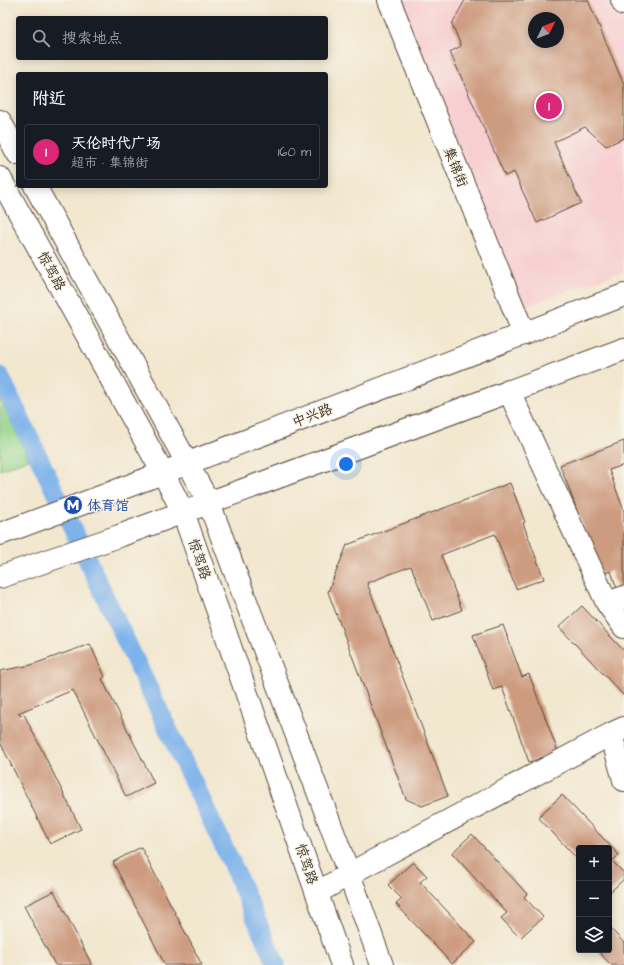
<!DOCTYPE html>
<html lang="zh">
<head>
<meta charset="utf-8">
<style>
	body { margin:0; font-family:"Architects Daughter","LXGW WenKai TC",sans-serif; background:#20242c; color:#f1f3f6 }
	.controls { position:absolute; right:12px; bottom:12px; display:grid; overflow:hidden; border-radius:4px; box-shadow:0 2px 10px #0003 }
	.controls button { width:36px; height:36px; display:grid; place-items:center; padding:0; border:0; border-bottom:1px solid #363941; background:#171b24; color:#f1f3f6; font:20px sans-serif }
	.compass { position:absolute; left:528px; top:12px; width:36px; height:36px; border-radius:50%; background:#171b24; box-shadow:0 2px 10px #0003; rotate:47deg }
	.you { position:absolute; left:346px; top:464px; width:14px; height:14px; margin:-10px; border:3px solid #fff; border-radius:50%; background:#1a73e8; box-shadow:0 0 0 6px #1a73e833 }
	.badge { display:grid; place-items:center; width:26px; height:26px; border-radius:50%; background:#db2777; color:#fff; font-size:13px; font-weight:700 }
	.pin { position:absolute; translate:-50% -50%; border:2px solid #fff; box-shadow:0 1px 4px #0006 }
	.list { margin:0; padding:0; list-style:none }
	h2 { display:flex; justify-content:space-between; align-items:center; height:52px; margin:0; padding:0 16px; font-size:17px }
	h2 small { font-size:13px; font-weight:400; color:#9ea1a6 }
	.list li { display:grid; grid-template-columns:26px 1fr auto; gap:12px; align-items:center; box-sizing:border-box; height:56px; margin:0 8px 8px; padding:0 8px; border:1px solid #363941; border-radius:4px }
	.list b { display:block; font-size:15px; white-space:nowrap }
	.list p { margin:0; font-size:13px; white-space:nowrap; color:#9ea1a6 }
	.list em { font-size:13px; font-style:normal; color:#9ea1a6 }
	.icon { flex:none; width:22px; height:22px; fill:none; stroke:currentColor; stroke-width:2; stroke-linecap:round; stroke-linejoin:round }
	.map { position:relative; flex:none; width:624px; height:965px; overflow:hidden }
	.search { position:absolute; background:#171b24; box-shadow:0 2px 10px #0003; left:16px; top:16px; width:312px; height:44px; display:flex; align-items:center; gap:10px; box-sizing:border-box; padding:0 14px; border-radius:4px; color:#9ea1a6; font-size:15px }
	.panel { position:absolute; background:#171b24; box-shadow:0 2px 10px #0003; left:16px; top:72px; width:312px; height:116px; border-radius:4px }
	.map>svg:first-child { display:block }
	.built { fill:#f7cfd0; fill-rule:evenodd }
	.green { fill:#97d78d; stroke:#698056 }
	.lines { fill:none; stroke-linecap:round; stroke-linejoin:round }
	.canal { stroke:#7db2eb; stroke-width:19 }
	.building { fill:#cd9b80; fill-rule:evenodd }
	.minor-casing { stroke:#564639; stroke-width:24 }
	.major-casing { stroke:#564639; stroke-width:24 }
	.minor { stroke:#fff; stroke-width:22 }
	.major { stroke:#fff; stroke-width:22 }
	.labels { text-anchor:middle; stroke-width:3; stroke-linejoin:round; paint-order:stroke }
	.street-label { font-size:14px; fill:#3b2a1e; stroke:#f7f3e8 }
	.transit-label { font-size:14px; fill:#164399; stroke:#f7f3e8; text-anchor:start }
</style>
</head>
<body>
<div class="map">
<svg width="624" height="965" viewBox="0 0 624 965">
	<rect width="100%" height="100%" fill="#f7f3e8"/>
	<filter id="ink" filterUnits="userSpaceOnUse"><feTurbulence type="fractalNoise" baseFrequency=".025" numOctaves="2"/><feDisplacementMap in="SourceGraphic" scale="8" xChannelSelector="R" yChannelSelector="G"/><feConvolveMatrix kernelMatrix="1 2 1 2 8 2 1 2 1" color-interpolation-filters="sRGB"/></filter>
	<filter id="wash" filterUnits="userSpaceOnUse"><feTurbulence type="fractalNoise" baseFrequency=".012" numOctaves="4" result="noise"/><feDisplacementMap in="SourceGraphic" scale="16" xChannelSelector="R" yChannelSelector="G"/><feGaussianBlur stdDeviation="0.9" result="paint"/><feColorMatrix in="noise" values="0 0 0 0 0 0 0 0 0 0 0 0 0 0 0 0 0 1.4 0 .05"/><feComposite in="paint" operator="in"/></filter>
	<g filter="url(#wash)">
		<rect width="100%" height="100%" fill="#f2e7cf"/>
		<path class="built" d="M393,0H616L624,19V271L518,309ZM534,18H558V42H534Z"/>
		<path class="green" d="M0,397L29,459L0,470Z"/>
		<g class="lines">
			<path class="canal" d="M0,376L232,864L276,965"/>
		</g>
		<g id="blocks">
			<path class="building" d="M465,0H588L624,85V138L606,146L585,127L554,142L581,203L537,223L514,172L505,176L450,52L461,46L452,24ZM534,18H558V42H534Z
				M624,441V465L609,470L624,511V589L618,592L611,571L601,574L560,465Z
				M510,483L525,522L523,523L544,579L516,589L495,534L441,555L462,610L433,621L411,566L367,583L448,796L422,806L406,799L328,592L347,545Z
				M582,606L624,651V696L559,627Z
				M503,625L522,677L529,674L558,752L529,762L502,687L493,690L473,635Z
				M90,644L105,677L102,679L154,783L126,797L73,690L18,713L20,716L24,714L81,829L50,844L0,742V671L31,665Z
				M562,795L619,855L612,861L624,873V879L609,893V848H579V861L538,817Z
				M472,834L527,894L524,897L543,917L520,938L501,918L507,913L452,853Z
				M141,847L202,965H165L113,862Z
				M413,862L427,876L420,882L476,942L452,964L396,904L402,899L388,885Z
				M54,891L92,965H55L24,906Z
				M609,927L624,943V965H611L597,950H609Z"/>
		</g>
	</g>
	<g filter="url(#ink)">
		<use href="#blocks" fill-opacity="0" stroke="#564639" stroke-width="1"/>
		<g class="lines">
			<g class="minor-casing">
				<path id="minor" d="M389,0L524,334
					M622,0L624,4
					M509,391L607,603L624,597
					M607,603L624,627
					M624,728L611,734L624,780
					M317,893L349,874L611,734"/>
			</g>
			<g class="major-casing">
				<path id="major" d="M0,121L18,154
					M0,178L163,473L183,512L342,965
					M35,186L209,503L349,874L382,965
					M0,534L100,497L624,295
					M0,577L119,536L624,349"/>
			</g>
			<use href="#minor" class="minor"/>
			<use href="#major" class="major"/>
		</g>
	</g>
	<defs>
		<g id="metro-disc" transform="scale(1)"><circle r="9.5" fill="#1a4fb4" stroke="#f7f3e8"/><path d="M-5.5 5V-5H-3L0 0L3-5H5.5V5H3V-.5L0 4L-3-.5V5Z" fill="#fff"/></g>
	</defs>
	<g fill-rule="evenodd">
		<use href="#metro-disc" x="73" y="505"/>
	</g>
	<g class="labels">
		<g class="street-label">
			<text transform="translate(456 167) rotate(68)" y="5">集锦街</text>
			<text transform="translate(52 271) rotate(61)" y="5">惊驾路</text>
			<text transform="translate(312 415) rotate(-21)" y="5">中兴路</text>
			<text transform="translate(200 559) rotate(71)" y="5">惊驾路</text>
			<text transform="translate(307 864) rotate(71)" y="5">惊驾路</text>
		</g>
		<g class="transit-label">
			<text x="87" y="510">体育馆</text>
		</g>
	</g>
</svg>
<div class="controls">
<button>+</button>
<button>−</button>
<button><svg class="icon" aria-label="layers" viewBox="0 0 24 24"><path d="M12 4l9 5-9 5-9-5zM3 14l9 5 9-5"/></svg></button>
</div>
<svg class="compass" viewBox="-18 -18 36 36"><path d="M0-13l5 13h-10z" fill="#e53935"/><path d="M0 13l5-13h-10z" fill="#9ea1a6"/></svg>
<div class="you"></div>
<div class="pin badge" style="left:549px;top:106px">1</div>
<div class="search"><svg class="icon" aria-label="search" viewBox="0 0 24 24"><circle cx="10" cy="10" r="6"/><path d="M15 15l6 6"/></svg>搜索地点</div>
<section class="panel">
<h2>附近<small></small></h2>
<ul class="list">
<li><span class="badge">1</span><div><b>天伦时代广场</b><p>超市 · 集锦街</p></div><em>160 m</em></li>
</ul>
</section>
</div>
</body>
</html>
